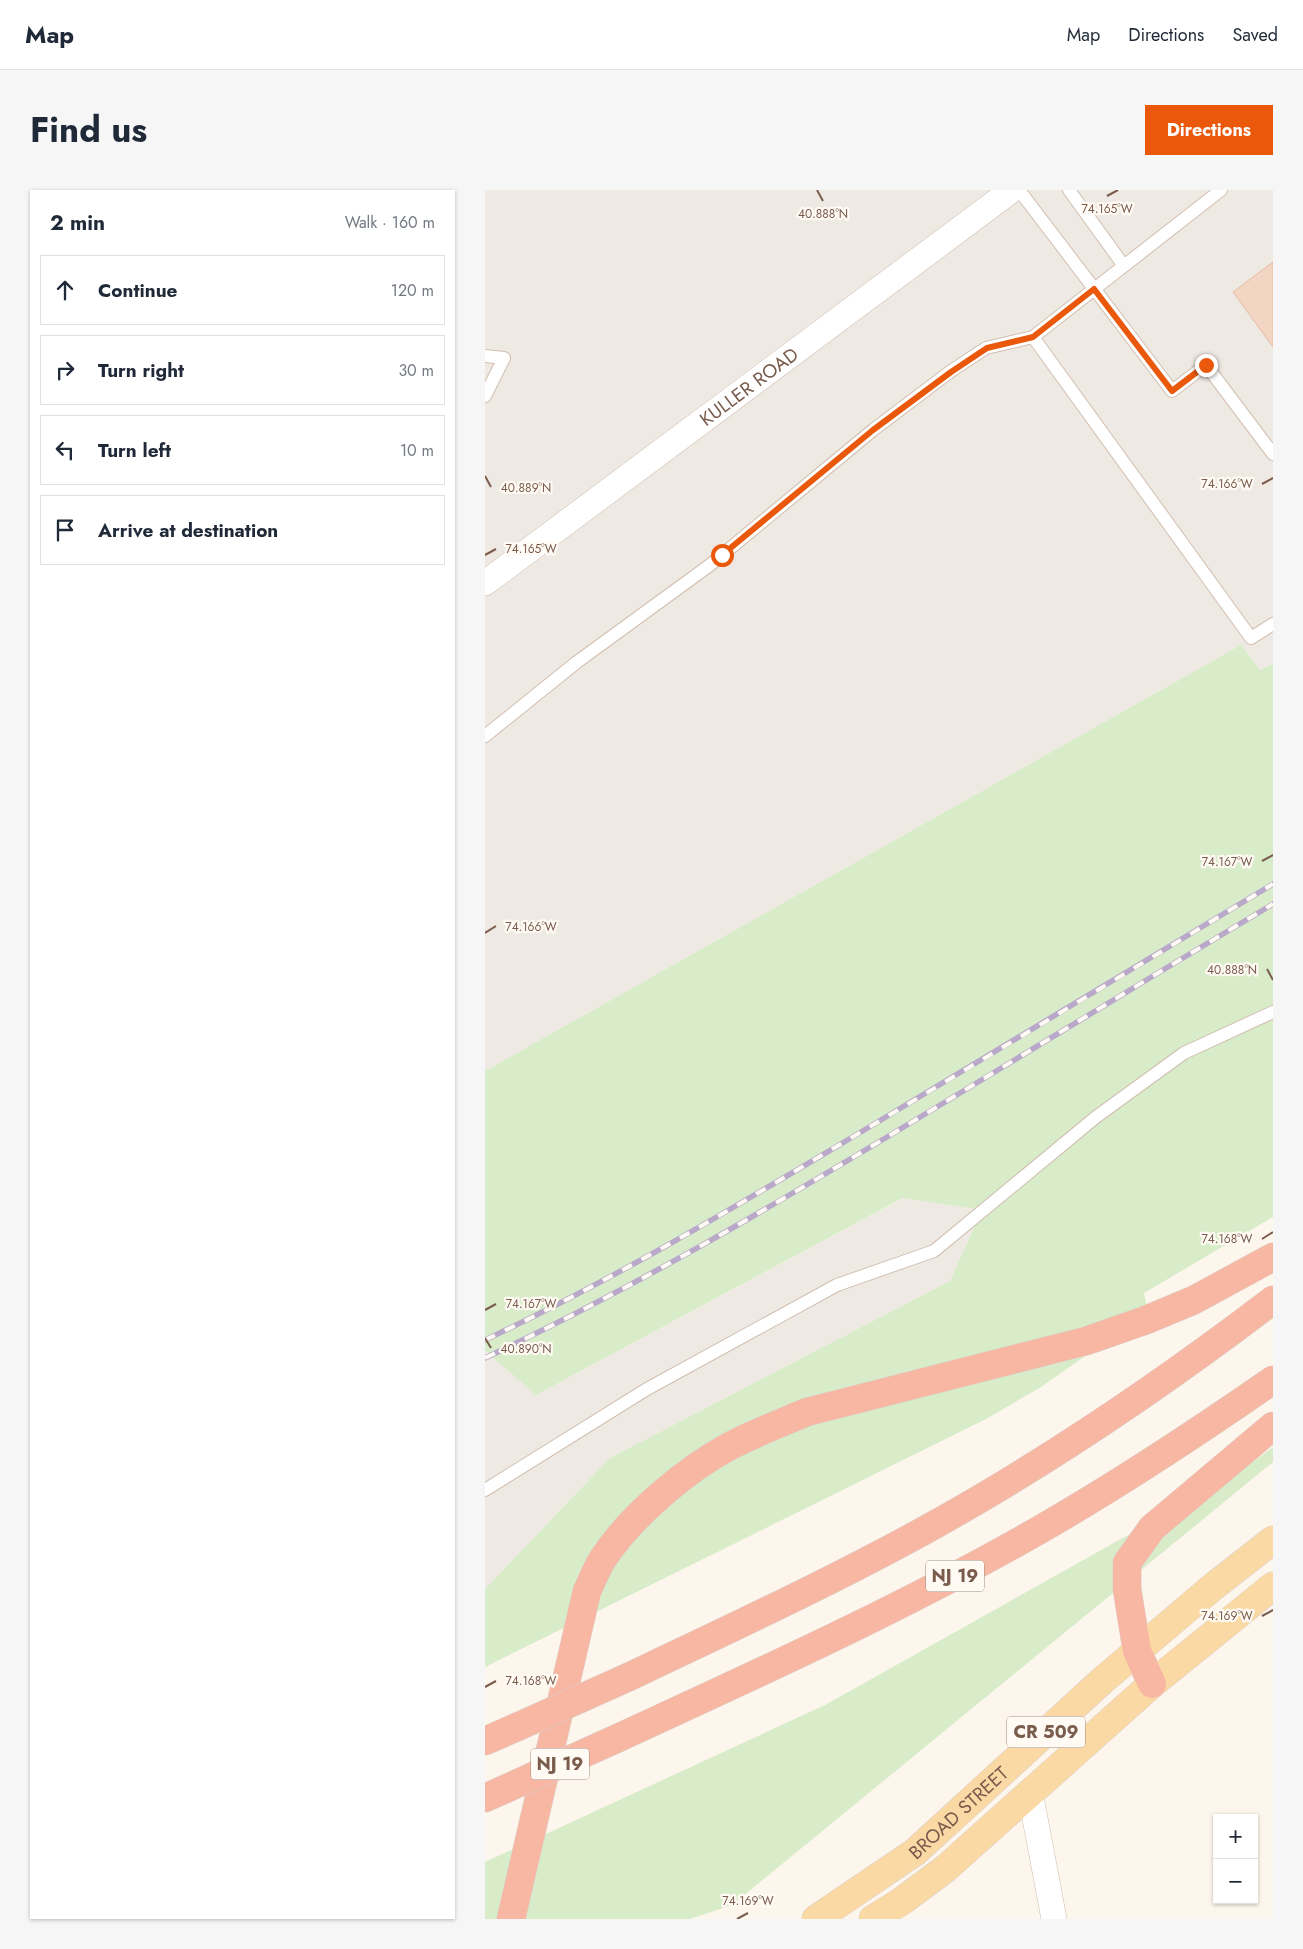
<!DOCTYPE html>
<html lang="en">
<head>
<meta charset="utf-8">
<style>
	body { margin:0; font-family:Jost,sans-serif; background:#f6f6f7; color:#1f2937 }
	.controls { position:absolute; right:15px; bottom:15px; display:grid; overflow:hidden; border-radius:0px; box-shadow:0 1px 4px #0004 }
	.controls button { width:45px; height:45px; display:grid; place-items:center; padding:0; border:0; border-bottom:1px solid #e0e1e3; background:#fff; color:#1f2937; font:25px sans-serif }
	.stop { position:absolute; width:15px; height:15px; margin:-11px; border:4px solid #ea580c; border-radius:50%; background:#fff }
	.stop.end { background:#ea580c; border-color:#fff; box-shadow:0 1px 5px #0008 }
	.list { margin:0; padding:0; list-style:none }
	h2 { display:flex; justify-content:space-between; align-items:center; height:65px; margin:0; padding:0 20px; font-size:21px }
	h2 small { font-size:16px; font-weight:400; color:#747a83 }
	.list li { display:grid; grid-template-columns:32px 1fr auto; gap:15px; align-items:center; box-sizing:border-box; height:70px; margin:0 10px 10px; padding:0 10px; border:1px solid #e0e1e3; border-radius:0px }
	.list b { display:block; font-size:19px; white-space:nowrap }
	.list em { font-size:16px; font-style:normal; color:#747a83 }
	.icon { flex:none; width:28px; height:28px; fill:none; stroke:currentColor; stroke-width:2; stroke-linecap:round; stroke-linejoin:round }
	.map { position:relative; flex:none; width:788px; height:1729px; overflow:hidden; border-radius:0px }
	header { display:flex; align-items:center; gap:30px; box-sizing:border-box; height:70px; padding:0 25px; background:#fff; border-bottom:1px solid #e0e1e3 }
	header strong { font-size:24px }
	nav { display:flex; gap:28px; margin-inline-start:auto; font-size:18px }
	.intro { display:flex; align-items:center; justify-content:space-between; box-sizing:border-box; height:120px; padding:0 30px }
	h1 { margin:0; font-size:35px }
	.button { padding:12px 22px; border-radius:0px; background:#ea580c; color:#fff; font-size:18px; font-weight:700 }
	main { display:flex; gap:30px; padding:0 30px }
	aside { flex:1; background:#fff; border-radius:0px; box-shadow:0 1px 4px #0004 }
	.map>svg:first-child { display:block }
	.industrial { fill:#efe9e4 }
	.green { fill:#d8ecc9 }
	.building { fill:#f3d5c3; stroke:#e6bba3 }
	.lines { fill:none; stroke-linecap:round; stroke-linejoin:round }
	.lane-casing { stroke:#d1beb0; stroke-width:14 }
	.street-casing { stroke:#d1beb0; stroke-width:26 }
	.primary-casing { stroke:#dad1cd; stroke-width:29 }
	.highway-casing { stroke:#dad1cd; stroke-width:29 }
	.lane { stroke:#fff; stroke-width:12 }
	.street { stroke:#fff; stroke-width:25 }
	.primary { stroke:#fbd9a5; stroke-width:28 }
	.highway { stroke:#f7b7a3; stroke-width:28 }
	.rail-casing { stroke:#b9a8c9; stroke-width:5.5 }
	.rail { stroke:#fffaf3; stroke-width:4; stroke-dasharray:11; stroke-linecap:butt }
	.highway-bridge-casing { stroke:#dad1cd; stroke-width:29; stroke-linecap:butt }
	.highway-bridge { stroke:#f7b7a3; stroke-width:28 }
	.route { stroke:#ea580c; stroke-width:6 }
	.ticks { fill:none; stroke:#7a5c4d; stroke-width:2 }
	.labels { text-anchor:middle; stroke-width:4.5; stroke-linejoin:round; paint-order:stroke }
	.shield { fill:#fffaf3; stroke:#a28b7f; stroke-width:1 }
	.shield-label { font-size:18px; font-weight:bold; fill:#7a5c4d }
	.street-label { font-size:19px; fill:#7a5c4d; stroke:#fffaf3 }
	.ticks-label { font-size:12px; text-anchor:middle; fill:#7a5c4d; stroke:#fffaf3; stroke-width:4.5; stroke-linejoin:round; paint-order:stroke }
</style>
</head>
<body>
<header>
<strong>Map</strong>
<nav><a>Map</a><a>Directions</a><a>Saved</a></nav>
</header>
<div class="intro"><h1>Find us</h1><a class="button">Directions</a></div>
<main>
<aside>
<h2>2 min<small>Walk · 160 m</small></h2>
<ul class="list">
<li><svg class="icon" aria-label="ahead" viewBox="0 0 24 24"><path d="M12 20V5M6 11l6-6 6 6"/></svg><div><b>Continue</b></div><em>120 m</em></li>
<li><svg class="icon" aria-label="right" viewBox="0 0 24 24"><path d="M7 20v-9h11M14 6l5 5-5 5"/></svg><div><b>Turn right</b></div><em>30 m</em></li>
<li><svg class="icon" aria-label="left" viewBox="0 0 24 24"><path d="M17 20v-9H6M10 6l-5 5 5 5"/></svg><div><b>Turn left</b></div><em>10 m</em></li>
<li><svg class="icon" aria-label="arrive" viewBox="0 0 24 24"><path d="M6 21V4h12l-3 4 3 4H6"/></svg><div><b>Arrive at destination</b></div></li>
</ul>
</aside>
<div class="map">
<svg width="788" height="1729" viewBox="0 0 788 1729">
	<rect width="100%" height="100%" fill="#fdf6ec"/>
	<path class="industrial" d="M0,0H788V474L775,480L756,455L0,881Z
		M419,1008L497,1020L465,1091L125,1268L0,1399V1161L51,1205Z"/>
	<path class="green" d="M756,455L775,480L788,474V1027L659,1103L663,1122L556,1197L501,1229L0,1477V1399L125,1268L465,1091L497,1020L418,1008L51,1205L0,1161V881Z
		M788,1257V1272L247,1715L205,1729H0V1672L340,1515L750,1285Z"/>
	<path class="building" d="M788,72V157L748,102Z"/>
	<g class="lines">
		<g class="lane-casing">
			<path id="lane" d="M534,0L687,201L721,175L788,264
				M584,0L639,76
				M736,0L548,147L766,448L788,434
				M0,166L19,168L0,206
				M0,546L92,472L225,375L388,240L466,181L501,158L548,147
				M0,1300L162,1199L352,1095L449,1061L611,927L699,863L788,822"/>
		</g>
		<g class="street-casing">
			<g id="street">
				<path id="s1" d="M0,393L527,0"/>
				<path d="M545,1602L569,1729"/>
			</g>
		</g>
		<g class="primary-casing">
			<g id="primary">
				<path id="s2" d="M331,1729L430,1662L618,1490L729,1396L788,1350"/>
				<path d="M388,1729L417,1711L460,1679L667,1494L788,1396"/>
			</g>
		</g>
		<g class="highway-casing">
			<path id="highway" d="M148,1485C246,1438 346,1392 442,1339C563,1272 678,1194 788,1110
				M667,1494L652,1461L642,1399V1373L667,1338L788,1236
				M133,1548C276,1482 420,1417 556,1339C636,1293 713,1242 788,1190
				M0,1551L32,1537
				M0,1608L18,1600
				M26,1729L102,1401C107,1391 111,1380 117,1370C145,1327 200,1280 245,1256C270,1243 296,1233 322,1222L601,1151L661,1130L709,1110L788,1067"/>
		</g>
		<use href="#lane" class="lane"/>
		<use href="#street" class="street"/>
		<use href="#primary" class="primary"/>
		<use href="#highway" class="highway"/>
		<g class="rail-casing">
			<path id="rail" d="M0,1150C130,1089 253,1015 376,942C514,860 651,777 788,694
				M0,1168C149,1098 291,1014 432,929C551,857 669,785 788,714"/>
		</g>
		<use href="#rail" class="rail"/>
		<g class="highway-bridge-casing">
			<path id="highway-bridge" d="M32,1537L148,1485
				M18,1600L133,1548"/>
		</g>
		<use href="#highway-bridge" class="highway-bridge"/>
	</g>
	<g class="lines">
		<path class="route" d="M237,365L388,240L466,182L502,158L548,147L609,99L687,201L721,175"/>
	</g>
	<path class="ticks" d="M332,0L338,11M622,6L633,0M0,286L6,297M777,294L788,288M0,365L11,359M777,671L788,665M0,743L11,736M782,779L788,790M777,1049L788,1042M0,1120L11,1114M0,1148L6,1158M777,1426L788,1420M0,1497L11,1491M252,1729L263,1723"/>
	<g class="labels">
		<g class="shield">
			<rect x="441" y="1370.5" width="58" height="31" rx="4"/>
			<rect x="522" y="1526.5" width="78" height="31" rx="4"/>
			<rect x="46" y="1558.5" width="58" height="31" rx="4"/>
		</g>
		<g class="shield-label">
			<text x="470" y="1392">NJ 19</text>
			<text x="561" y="1548">CR 509</text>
			<text x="75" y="1580">NJ 19</text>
		</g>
		<g class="street-label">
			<text dy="7" stroke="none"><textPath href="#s1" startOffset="329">KULLER ROAD</textPath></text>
			<text dy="7" stroke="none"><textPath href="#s2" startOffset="178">BROAD STREET</textPath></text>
		</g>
	</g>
	<g class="ticks-label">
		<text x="622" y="23">74.165°W</text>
		<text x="338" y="28">40.888°N</text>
		<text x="742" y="298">74.166°W</text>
		<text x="41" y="302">40.889°N</text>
		<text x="46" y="363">74.165°W</text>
		<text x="742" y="676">74.167°W</text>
		<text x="46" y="741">74.166°W</text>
		<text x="747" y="784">40.888°N</text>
		<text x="742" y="1053">74.168°W</text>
		<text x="46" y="1118">74.167°W</text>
		<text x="41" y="1163">40.890°N</text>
		<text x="742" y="1430">74.169°W</text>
		<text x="46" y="1495">74.168°W</text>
		<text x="263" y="1715">74.169°W</text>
	</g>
</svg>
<div class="controls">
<button>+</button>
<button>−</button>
</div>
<div class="stop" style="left:237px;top:365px"></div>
<div class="stop end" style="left:721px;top:175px"></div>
</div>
</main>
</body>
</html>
